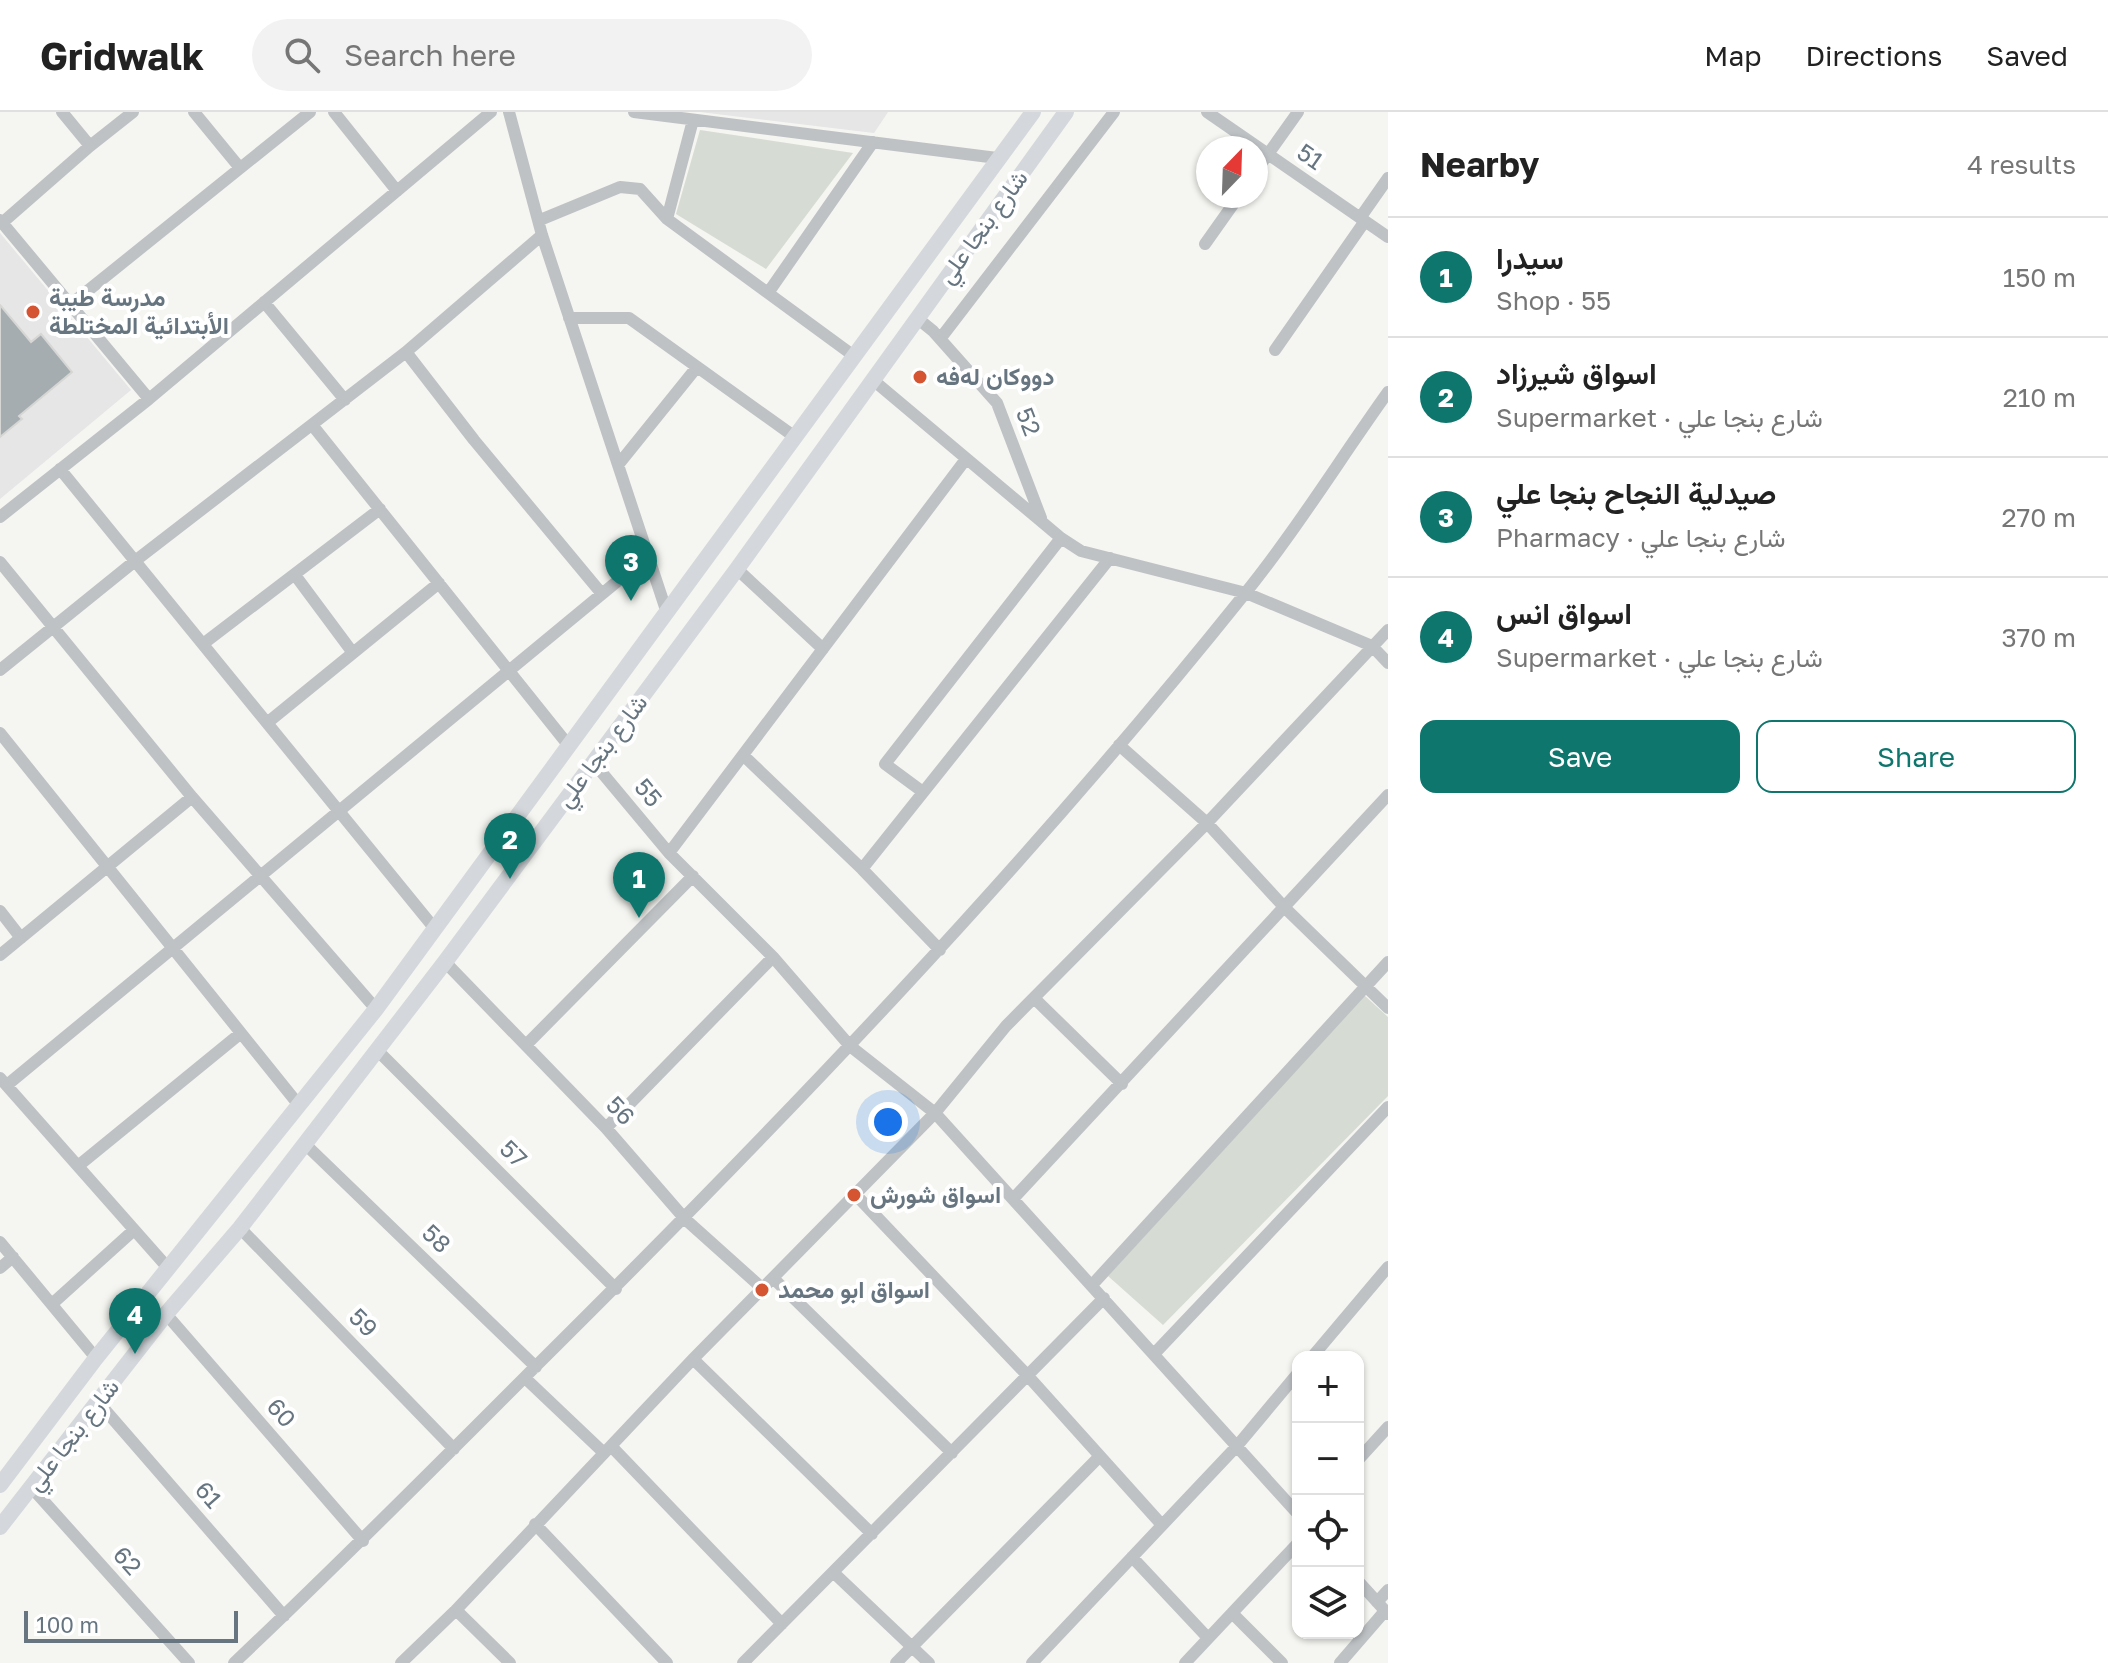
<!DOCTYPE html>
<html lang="en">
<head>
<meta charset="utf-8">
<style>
	body { margin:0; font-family:"Golos Text",Vazirmatn,sans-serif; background:#f2f2f2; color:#222 }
	.controls { position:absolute; right:24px; bottom:24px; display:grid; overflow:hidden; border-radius:16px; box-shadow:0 2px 6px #0004 }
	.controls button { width:72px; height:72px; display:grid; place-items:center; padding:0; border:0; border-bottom:2px solid #e0e0e0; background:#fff; color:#222; font:40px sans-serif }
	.compass { position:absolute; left:1196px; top:24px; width:72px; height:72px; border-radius:50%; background:#fff; box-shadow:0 2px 6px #0004; rotate:23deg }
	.scale { position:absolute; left:24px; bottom:20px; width:214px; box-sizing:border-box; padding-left:8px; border:4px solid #667580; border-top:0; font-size:22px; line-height:28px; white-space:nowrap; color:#667580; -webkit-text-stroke:6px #fff; paint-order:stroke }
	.you { position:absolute; left:888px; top:1010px; width:28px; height:28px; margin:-20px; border:6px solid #fff; border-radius:50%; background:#1a73e8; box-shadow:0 0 0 12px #1a73e833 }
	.badge { display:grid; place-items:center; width:52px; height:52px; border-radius:50%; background:#0f766e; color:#fff; font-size:26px; font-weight:700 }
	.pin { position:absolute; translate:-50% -66px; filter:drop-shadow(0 2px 4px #0008) }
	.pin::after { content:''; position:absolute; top:42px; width:28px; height:24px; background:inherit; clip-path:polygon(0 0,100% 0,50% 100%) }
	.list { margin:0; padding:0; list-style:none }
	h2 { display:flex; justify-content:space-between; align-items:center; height:104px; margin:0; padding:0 32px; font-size:34px }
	h2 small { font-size:26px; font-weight:400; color:#767676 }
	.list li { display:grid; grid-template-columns:52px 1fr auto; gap:24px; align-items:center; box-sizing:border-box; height:120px; padding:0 32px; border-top:2px solid #e0e0e0 }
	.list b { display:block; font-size:30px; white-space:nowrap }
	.list p { margin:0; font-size:26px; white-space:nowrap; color:#767676 }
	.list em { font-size:26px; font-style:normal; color:#767676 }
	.actions { display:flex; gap:16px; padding:24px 32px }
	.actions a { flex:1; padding:18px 0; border:2px solid #0f766e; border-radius:16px; text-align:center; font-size:28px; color:#0f766e }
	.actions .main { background:#0f766e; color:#fff }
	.icon { flex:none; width:44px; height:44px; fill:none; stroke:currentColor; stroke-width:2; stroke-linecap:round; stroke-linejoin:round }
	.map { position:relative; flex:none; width:1388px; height:1551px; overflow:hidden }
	header { display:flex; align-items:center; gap:48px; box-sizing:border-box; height:112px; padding:0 40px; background:#fff; border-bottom:2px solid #e0e0e0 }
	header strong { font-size:38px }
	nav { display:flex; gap:44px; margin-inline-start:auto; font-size:28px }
	.search { width:560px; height:72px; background:#f2f2f2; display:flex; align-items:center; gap:20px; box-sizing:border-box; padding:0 28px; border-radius:44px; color:#767676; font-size:30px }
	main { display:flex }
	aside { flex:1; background:#fff }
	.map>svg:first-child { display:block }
	.built { fill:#e5e6e5 }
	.green { fill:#d6dbd3 }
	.building { fill:#a5adb1; stroke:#d6d6d4; stroke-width:2 }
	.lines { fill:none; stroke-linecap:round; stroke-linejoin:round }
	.minor { stroke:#bec2c5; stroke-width:12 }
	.secondary { stroke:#d4d8dc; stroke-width:16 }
	.poi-dot { fill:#d55431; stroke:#fff; stroke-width:3 }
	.labels { text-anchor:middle; stroke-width:8; stroke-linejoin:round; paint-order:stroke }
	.street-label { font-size:24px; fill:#667580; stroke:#fff }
	.poi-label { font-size:24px; font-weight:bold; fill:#667580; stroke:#fff; text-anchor:start }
</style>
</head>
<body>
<header>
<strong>Gridwalk</strong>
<div class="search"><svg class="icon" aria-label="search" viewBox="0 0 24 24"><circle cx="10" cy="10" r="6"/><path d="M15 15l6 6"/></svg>Search here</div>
<nav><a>Map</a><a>Directions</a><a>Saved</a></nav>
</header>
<main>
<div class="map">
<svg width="1388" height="1551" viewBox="0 0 1388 1551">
	<rect width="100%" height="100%" fill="#f5f5f1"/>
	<path class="built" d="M700,0H888L874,21Z
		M0,121L131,278L0,387Z"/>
	<path class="green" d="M700,18L853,41L766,157L676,102Z
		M1364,883L1388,905V984L1163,1213L1108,1164Z"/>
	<path class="building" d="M0,193L31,230L41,222L72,260L19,304L22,307L0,325Z"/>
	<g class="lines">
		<path class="minor" d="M62,0L90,34
			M194,0L240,56
			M334,0L397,79
			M509,0L542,123L667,501
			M634,0L997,46
			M1207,0L1388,125
			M1256,59L1298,0
			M1360,106L1388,66
			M667,107L693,8
			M0,108L149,287
			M540,108L620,75L640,77L667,107L854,244
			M2,111L90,34L133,0
			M1205,132L1239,84
			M768,181L873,30
			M264,190L345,288
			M70,193L310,0
			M569,206H629L795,325
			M917,206L933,219L997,291L1041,406
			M940,227L1114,0
			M1275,238L1365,109
			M406,240L474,328L602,482
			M873,268L1061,426L1081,439L1246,481L1372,534L1388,551
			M313,314L569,634
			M618,353L697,255
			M60,357L435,817
			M0,405L149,287L491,0
			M0,450L192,685L376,897
			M737,457L823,537
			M295,463L353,541
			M203,532L380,397
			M0,558L135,449L406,240L542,123
			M267,611L439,471
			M0,621L298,992
			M1119,633L1207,711L1285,796L1388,896
			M743,643L862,757L940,838
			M593,650L669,741L773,845L850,934L935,1001L1298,1402
			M923,680L885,652L1061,426
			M669,741L966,347
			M862,757L1110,446
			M0,799L21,826
			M0,843L192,685
			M445,850L606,1016L685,1107L762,1176
			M1034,886L1122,972
			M526,933L693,764
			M378,939L616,1177
			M0,966L168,1156
			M7,973L648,444
			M606,1016L773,845
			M305,1032L536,1255
			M78,1054L241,921
			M855,1082L1028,1264L1162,1413
			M1013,1087L1388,683
			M240,1116L454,1337
			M0,1130L96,1246
			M0,1156L13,1145
			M773,1166L952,1341
			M1092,1173L1388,850
			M52,1192L134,1118
			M166,1202L363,1429
			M1154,1242L1388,995
			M1312,1245L1388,1155
			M693,1247L872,1422
			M525,1266L604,1341
			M99,1291L284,1504
			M611,1334L782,1512
			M1358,1348L1388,1315
			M32,1376L189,1551
			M535,1412L667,1551
			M1132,1445L1208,1526
			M834,1461L929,1551
			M1358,1469L1388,1502
			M1377,1490L1388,1478
			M456,1498L510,1551
			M1232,1501L1282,1551
			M234,1551C337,1454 436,1354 536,1254C783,1009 1025,756 1243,484C1295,420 1340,347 1388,280
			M401,1551L456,1498L693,1247L935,1001L1006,914L1207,711L1388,518
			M743,1551L1104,1186
			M896,1551L1100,1344
			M1032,1551L1237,1334L1298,1261
			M1185,1551L1298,1431
			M1340,1551L1385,1499"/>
		<path class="secondary" d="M0,1373L96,1246L376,897L1033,0
			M0,1415L166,1202L240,1116L445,850L737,457L1066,0"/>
	</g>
	<g class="poi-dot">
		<circle cx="33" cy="200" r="8"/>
		<circle cx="920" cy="265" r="8"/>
		<circle cx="854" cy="1083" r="8"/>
		<circle cx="762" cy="1178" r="8"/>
	</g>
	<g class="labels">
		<g class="street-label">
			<text transform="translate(1310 45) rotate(35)" y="8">51</text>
			<text transform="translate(983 115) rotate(-54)" y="8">شارع بنجا علي</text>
			<text transform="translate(1028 310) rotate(69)" y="8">52</text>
			<text transform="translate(602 639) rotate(-53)" y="8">شارع بنجا علي</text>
			<text transform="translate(648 681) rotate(50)" y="8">55</text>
			<text transform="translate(620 999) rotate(47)" y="8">56</text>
			<text transform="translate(513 1042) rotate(45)" y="8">57</text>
			<text transform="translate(436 1127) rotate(44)" y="8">58</text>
			<text transform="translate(363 1211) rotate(46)" y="8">59</text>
			<text transform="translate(281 1301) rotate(49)" y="8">60</text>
			<text transform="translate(73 1323) rotate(-52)" y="8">شارع بنجا علي</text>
			<text transform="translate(208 1383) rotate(49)" y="8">61</text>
			<text transform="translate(127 1449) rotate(48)" y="8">62</text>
		</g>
		<g class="poi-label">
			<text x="49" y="194">مدرسة طيبة<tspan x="49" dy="28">الأبتدائية المختلطة</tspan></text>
			<text x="936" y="273">دووكان لەفە</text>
			<text x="870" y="1091">اسواق شورش</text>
			<text x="778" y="1186">اسواق ابو محمد</text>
		</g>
	</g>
</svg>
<div class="controls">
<button>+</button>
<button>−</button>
<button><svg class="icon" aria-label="locate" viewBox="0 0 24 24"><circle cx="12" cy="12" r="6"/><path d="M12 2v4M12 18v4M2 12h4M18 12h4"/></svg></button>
<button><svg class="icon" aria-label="layers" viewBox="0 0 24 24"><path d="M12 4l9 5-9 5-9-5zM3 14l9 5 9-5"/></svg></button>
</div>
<svg class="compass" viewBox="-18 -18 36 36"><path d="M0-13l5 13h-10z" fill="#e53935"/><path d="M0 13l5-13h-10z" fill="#767676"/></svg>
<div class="scale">100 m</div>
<div class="you"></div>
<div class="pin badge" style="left:639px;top:806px">1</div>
<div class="pin badge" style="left:510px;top:767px">2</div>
<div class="pin badge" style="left:631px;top:489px">3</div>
<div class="pin badge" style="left:135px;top:1242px">4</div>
</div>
<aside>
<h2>Nearby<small>4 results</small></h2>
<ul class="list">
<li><span class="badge">1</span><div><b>سيدرا</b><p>Shop · 55</p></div><em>150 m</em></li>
<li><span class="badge">2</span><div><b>اسواق شيرزاد</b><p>Supermarket · شارع بنجا علي</p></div><em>210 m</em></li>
<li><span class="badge">3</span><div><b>صيدلية النجاح بنجا علي</b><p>Pharmacy · شارع بنجا علي</p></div><em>270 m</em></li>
<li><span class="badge">4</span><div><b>اسواق انس</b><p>Supermarket · شارع بنجا علي</p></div><em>370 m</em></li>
</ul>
<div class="actions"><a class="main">Save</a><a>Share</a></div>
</aside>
</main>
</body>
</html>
